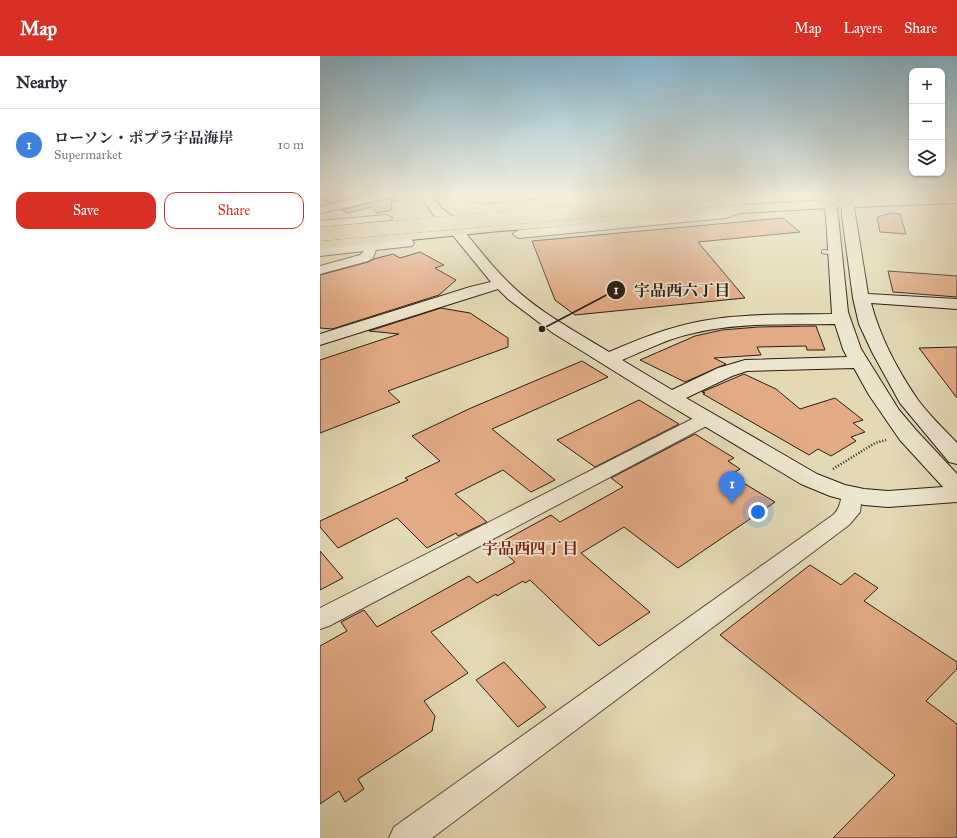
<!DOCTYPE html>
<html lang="en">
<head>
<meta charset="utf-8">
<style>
	body { margin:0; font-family:"IM FELL Great Primer","Noto Serif JP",serif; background:#f2f2f3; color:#2b2b33 }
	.controls { position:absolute; right:12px; top:12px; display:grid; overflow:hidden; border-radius:8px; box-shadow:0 1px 3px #0004 }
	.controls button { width:36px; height:36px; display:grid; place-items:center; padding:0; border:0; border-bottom:1px solid #e1e1e2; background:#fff; color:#2b2b33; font:20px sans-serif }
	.you { position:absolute; left:438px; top:456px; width:14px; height:14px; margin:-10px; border:3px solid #fff; border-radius:50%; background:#1a73e8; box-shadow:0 0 0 6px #1a73e833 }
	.badge { display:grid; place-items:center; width:26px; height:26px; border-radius:50%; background:#d93025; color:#fff; font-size:13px; font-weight:700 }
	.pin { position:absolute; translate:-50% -33px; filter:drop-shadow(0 1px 2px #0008) }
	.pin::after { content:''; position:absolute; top:21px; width:14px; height:12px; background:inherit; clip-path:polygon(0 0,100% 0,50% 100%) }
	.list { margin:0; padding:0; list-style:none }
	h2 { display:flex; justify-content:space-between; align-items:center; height:52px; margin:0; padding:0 16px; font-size:17px }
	h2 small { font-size:13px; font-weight:400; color:#7c7c81 }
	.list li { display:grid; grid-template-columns:26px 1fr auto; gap:12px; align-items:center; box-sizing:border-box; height:72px; padding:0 16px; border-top:1px solid #e1e1e2 }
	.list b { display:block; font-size:15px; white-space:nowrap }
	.list p { margin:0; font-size:13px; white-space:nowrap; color:#7c7c81 }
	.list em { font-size:13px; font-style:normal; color:#7c7c81 }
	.actions { display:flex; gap:8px; padding:12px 16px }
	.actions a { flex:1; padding:9px 0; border:1px solid #d93025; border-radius:12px; text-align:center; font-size:14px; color:#d93025 }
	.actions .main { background:#d93025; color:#fff }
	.icon { flex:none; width:22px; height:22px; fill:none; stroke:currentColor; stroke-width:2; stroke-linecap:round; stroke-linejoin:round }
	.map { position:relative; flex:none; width:637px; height:782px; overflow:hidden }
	header { display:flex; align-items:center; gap:24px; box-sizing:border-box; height:56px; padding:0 20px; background:#d93025; color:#fff }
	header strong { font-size:19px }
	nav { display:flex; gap:22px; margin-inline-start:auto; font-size:14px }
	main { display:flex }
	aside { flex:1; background:#fff }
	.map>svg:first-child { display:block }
	.green { fill:#b8be8a; stroke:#726e4e }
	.building { fill:#e2ab86; stroke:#2c1e13 }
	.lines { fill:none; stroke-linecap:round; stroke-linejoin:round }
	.lane-casing { stroke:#5a4d3b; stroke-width:2 }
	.street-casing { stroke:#5a4d3b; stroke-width:2 }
	.secondary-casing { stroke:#2c1e13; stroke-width:2 }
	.highway-casing { stroke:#2c1e13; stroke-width:2 }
	.path { stroke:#2c1e13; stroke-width:2.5; stroke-dasharray:1 2; stroke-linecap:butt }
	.lane { fill:#ede6ce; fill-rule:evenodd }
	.street { fill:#ede6ce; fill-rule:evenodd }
	.secondary { fill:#ede6ce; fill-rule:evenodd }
	.highway { fill:#e3d9b4; fill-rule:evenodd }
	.highway-bridge-casing { stroke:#2c1e13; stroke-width:14; stroke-linecap:butt }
	.highway-bridge { stroke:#e3d9b4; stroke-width:14 }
	.labels { text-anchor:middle; stroke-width:3.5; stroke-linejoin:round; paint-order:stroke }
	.neighbourhood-label { font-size:16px; font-weight:bold; fill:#7a1f14; stroke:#ede6ce }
	.leader { fill:none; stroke:#2c1e13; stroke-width:1.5 }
	.callout-dot { fill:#2c1e13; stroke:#ede6ce; stroke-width:1.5 }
	.mark-label { font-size:12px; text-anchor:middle; font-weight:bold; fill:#fff }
	.callout-label { font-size:16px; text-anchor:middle; font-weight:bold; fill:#2c1e13; stroke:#ede6ce; stroke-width:3.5; stroke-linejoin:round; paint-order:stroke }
</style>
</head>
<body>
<header>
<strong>Map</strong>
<nav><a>Map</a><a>Layers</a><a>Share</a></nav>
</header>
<main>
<aside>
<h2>Nearby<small></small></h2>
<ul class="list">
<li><span class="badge" style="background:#3f7fe0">1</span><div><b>ローソン・ポプラ宇品海岸</b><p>Supermarket</p></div><em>10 m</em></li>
</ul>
<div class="actions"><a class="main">Save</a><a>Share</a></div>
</aside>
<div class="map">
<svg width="637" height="782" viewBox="0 0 637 782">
	<rect width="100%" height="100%" fill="#e3d9b4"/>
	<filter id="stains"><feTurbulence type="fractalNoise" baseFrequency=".005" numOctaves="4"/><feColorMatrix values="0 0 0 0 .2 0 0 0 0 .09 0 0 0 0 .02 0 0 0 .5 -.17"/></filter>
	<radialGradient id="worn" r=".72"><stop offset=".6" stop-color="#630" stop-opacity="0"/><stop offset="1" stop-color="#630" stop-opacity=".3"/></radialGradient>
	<path class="green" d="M141,138H274L164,148L145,145Z"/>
	<path class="building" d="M0,138H48L9,147L0,142Z
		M77,140L78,144L71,146L72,154L57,157L52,151L27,157L21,154L72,142Z
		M572,157L580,158L586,178L560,176L557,161Z
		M463,162L480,176L378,186L425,242L255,259L235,244L212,185Z
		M100,196L124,209L115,212L136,224L119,239L12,273L0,272V219L48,206L54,203L73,198L80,202Z
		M568,215L637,220V241L573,236Z
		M121,252L150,257L188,282V291L68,335L80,346L0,377V304L79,278L49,275Z
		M496,270L505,294H487L486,290L437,291L441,299L394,302L406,308L365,326L320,304L375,280L402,274L438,271Z
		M637,291V342L599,292Z
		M262,305L288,321L172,373L235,424L211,436L183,414L135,438L167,466L138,480L136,477L107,492L77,462L18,492L0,471V465L88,424L85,422L120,405L92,380L151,352Z
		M424,318L456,333L480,353L515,342L543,364L533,367L545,376L531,381L536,385L511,400L498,393L489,399L383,338L385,337L382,336Z
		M319,344L359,368L275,411L237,384Z
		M375,378L414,402L408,405L420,413L410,419L455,446L358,512L304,471L261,497L330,556L279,590L210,524L205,527L203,525L177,540L176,538L111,576L148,617L104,645L115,660L112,675L38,723L44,733L25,746L19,735L0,748V590L27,575L21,566L44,554L57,571L149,520L157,527L195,506L176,489L231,459L240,466L303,431L291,422Z
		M0,495L23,522L0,534Z
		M490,509L521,529L535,517L558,532L544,545L637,606V613L606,645L637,668V782H513L575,719L400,579Z
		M184,606L226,651L198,671L156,624Z"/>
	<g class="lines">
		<g class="lane-casing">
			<path id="lane" d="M504,194L515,195L518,197L515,199L502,197V195Z"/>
		</g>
		<g class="street-casing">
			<path id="street" d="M56,138H77L72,141L0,157V151Z
				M422,150L426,151L427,153L426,155L405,162L199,182L195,180L193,178L195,176L199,174L403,156Z
				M66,159L72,162L70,164L0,171V165Z
				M88,183L92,184L94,187L92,190L56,194L53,202L48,205L0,218V210L40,199L44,195L0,200V192Z
				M386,358L392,359L395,363L392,367L9,570L0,573V552L380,359Z
				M532,432L539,434L542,439L540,456L529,469L112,782H69L74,771L513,459C522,451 519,443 525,434Z"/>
		</g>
		<g class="secondary-casing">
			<path id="secondary" d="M100,138H112L121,152L132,160C150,182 167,205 187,225C215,254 255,275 289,296C319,283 349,271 382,265C425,257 469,259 512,258L506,160L501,138H513L518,160L528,256L541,293L579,354L596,374L637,418V446L568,451L544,449L510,440L481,428L344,346L233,277L188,243L178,233L0,289V278L150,231L171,226L122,166L112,157ZM515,268L523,293L527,301L425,304L398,312L352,334L302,304C326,294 349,282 374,277C420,266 468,269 515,268ZM534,312L549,339L580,384L623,431L568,435L544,433L525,429L497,418L366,342L412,320L427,315Z
				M521,138H533V143L637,139V147L534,151L548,238L637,243V253L551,247C560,281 578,315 598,344C609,359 624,373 637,387V408L629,406L580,347L552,296L539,268L533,242L522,159Z"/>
		</g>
		<g class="highway-casing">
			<path id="highway" d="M546,138H578L572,142L555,144L528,151L422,157L180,175L0,193V185L180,167L422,149L528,143Z"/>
		</g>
		<path class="path" d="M513,413L555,387L566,384"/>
		<use href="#lane" class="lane"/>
		<use href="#street" class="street"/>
		<use href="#secondary" class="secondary"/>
		<use href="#highway" class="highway"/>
		<g class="highway-bridge-casing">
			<path id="highway-bridge" d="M0,178L464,138"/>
		</g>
		<use href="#highway-bridge" class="highway-bridge"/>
	</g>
	<linearGradient id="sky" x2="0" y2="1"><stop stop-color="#87b6cf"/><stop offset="0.56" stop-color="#f2eedd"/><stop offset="1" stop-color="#f2eedd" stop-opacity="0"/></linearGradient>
	<rect width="637" height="248" fill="url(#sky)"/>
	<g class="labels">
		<g class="neighbourhood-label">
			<text x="210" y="498">宇品西四丁目</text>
		</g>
	</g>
	<path class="leader" d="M222 273L296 234"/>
	<g class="callout-dot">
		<circle cx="222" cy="273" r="4"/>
		<circle cx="296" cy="234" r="10"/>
	</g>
	<g class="mark-label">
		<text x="296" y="238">1</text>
	</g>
	<g class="callout-label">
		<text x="362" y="240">宇品西六丁目</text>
	</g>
	<rect width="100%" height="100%" filter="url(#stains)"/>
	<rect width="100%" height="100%" fill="url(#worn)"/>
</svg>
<div class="controls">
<button>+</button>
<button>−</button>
<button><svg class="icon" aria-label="layers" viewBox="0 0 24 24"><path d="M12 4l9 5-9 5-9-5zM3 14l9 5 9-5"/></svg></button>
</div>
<div class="you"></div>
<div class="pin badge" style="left:412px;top:448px;background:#3f7fe0">1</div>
</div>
</main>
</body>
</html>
